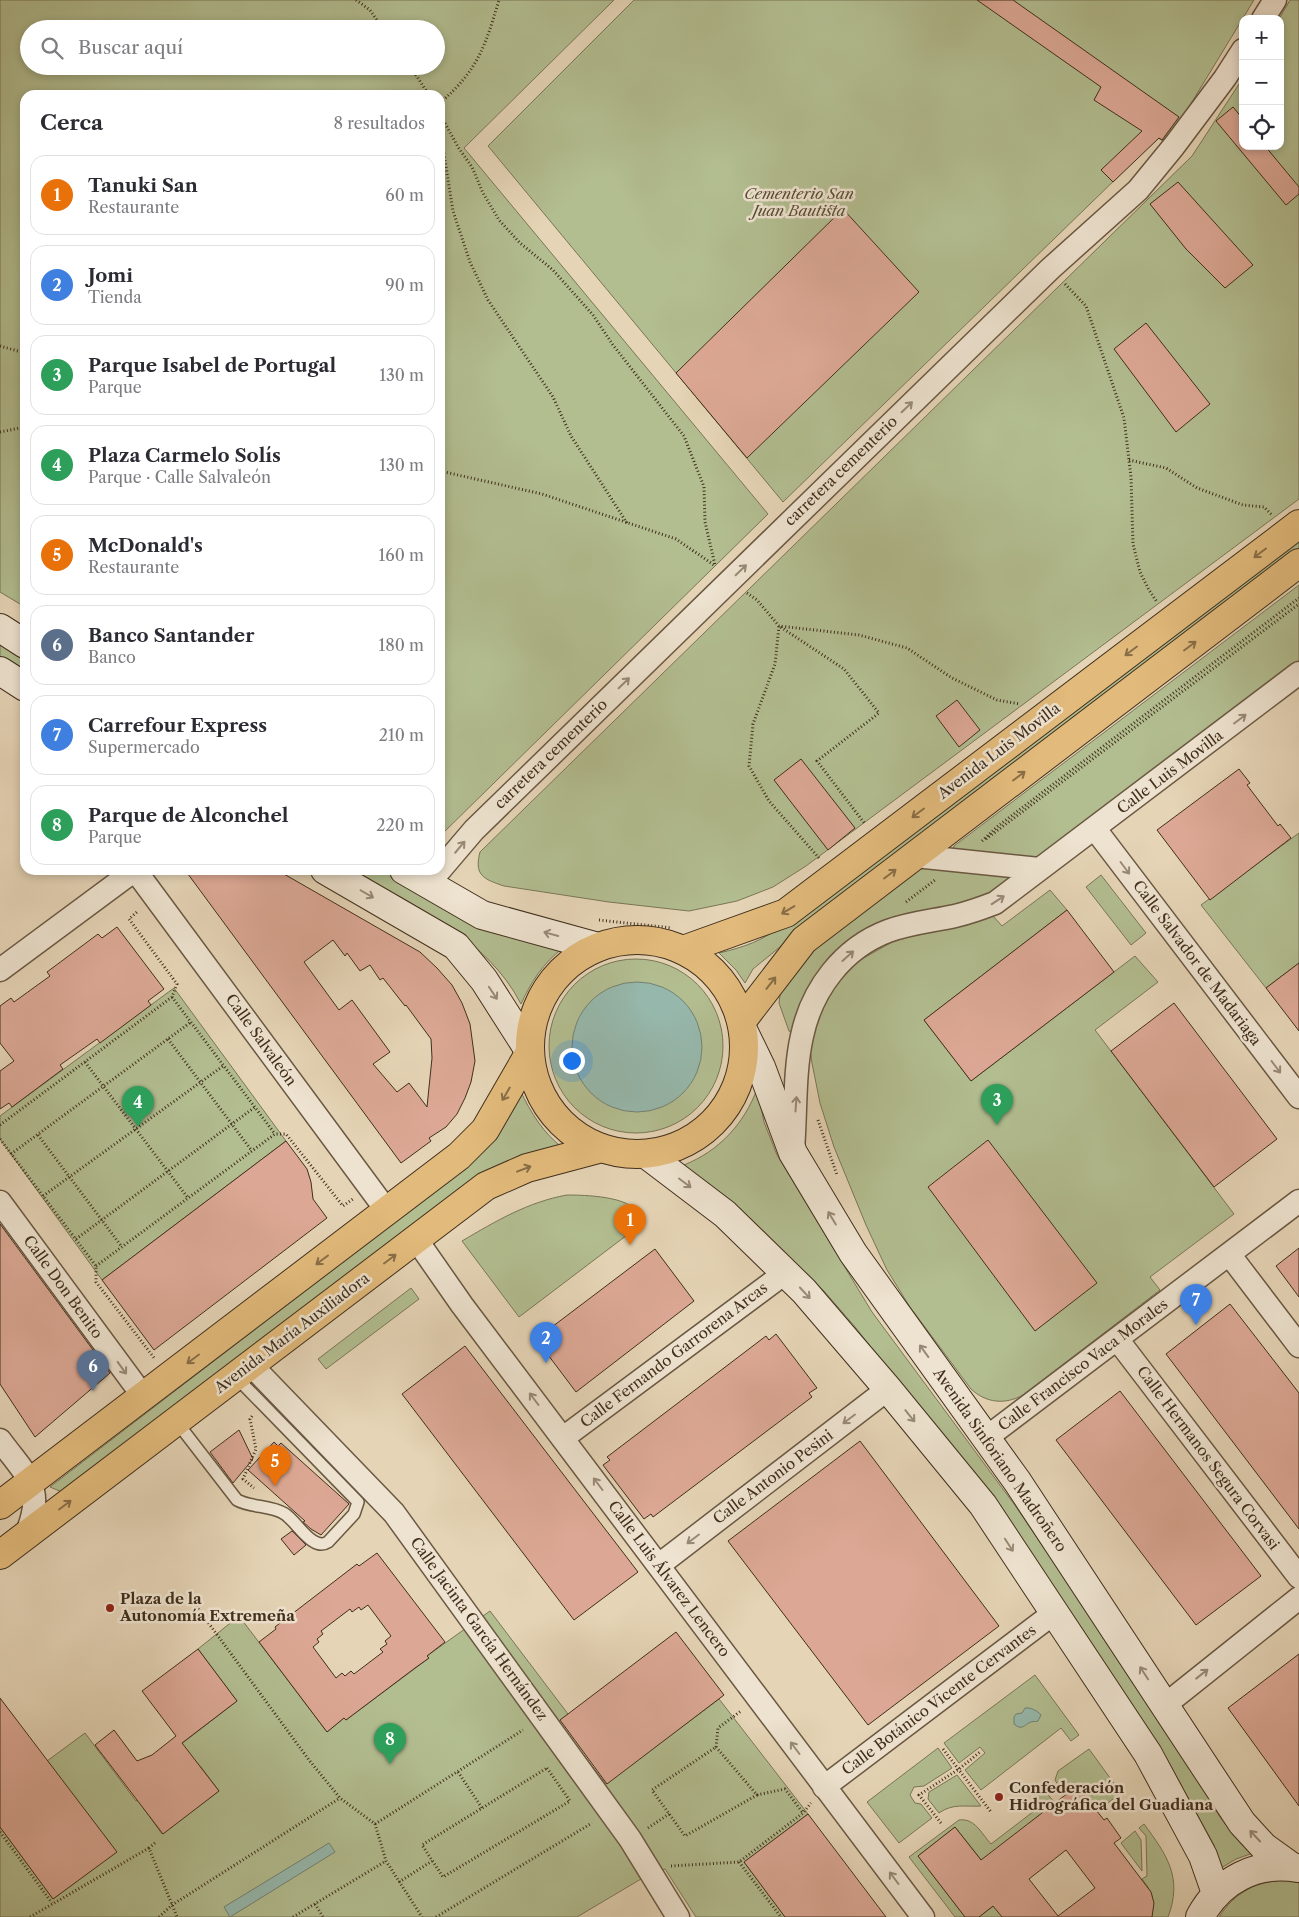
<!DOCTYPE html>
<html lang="es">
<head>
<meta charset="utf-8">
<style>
	body { margin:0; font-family:"Libre Caslon Text",serif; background:#f7f7f7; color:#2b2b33 }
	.controls { position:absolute; right:15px; top:15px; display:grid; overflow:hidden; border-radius:10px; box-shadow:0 2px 8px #0003 }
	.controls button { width:45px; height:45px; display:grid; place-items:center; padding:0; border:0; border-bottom:1px solid #e1e1e2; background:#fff; color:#2b2b33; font:25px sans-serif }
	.you { position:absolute; left:571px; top:1060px; width:18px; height:18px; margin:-12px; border:4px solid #fff; border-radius:50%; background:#1a73e8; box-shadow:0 0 0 8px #1a73e833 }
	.badge { display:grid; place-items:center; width:32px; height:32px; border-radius:50%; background:#8f2418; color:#fff; font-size:16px; font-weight:700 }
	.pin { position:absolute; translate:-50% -41px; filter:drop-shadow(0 1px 2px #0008) }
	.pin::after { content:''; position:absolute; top:26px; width:18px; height:15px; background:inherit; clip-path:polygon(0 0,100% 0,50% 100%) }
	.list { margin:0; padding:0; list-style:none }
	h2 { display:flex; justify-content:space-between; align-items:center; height:65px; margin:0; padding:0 20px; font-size:21px }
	h2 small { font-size:16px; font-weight:400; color:#7c7c81 }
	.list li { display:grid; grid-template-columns:32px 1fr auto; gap:15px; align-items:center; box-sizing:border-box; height:80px; margin:0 10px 10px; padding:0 10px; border:1px solid #e1e1e2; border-radius:15px }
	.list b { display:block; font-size:19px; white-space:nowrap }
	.list p { margin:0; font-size:16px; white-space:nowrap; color:#7c7c81 }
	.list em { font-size:16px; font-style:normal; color:#7c7c81 }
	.icon { flex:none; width:28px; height:28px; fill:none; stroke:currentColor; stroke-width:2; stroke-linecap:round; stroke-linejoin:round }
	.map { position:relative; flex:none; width:1299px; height:1917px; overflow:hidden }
	.search { position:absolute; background:#fff; box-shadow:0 2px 8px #0003; left:20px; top:20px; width:425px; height:55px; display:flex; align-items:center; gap:12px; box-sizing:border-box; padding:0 18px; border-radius:28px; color:#7c7c81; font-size:19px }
	.panel { position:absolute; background:#fff; box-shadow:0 2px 8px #0003; left:20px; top:90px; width:425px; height:785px; border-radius:15px }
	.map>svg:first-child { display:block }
	.green { fill:#b2bd90; stroke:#7a7656; fill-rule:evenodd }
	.water { fill:#96b8ac; stroke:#748172 }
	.building { fill:#dca895; stroke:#412f1c; fill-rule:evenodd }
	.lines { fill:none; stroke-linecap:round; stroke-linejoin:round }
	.lane-casing { stroke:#6a5842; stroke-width:14 }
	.street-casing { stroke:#6a5842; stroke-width:25 }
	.secondary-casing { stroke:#412f1c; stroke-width:30 }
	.primary-casing { stroke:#412f1c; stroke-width:30 }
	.path { stroke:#412f1c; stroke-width:3; stroke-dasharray:1 2.5; stroke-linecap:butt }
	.lane { stroke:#eee3d0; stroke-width:11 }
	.street { stroke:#eee3d0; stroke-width:22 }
	.secondary { stroke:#eee3d0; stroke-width:28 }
	.primary { stroke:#e2ba7b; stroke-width:28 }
	.oneway { stroke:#988976 }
	.oneway2 { stroke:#896e47 }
	.poi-dot { fill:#8f2418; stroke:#eee3d0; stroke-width:2 }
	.labels { text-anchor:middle; stroke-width:5; stroke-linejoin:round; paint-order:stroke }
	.park-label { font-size:15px; font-style:italic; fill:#584b33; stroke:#eee3d0 }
	.street-label { font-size:15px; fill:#412f1c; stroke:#eee3d0 }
	.poi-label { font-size:15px; font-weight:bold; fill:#412f1c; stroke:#eee3d0; text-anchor:start }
</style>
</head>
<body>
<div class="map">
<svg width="1299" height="1917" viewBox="0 0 1299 1917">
	<rect width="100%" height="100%" fill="#e5d4b6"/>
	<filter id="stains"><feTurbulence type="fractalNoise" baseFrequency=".004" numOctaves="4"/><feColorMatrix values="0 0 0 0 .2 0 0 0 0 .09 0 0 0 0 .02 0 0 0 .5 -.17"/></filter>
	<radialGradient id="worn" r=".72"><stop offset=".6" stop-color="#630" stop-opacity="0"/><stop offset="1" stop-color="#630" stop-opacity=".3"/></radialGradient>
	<path class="green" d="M0,0H614L464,148L768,514L440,836V95H25V607L0,592ZM29,29H436V66H29Z
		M634,0H1254L1167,143L1158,138L783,502L488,146Z
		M1290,0H1299V499L806,866L773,887L737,901L689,911L609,902L504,886C483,879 474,875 480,852L1192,156L1243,78V146H1280V19H1279Z
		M1299,535V552L791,938L753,969L745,983L736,970L719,953C745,947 761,941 782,926Z
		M1299,585V663L1038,859L952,852L954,846Z
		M0,641L25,657V675L0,659Z
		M1299,833V963L1266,988L1201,905Z
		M921,865L1008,876L1011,880L991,896L884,927L792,1033L789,1031L779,1003L781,987L805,954Z
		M352,870H383L462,917L563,948C543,963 531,982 521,1004C487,938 414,906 352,870Z
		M1101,875L1146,933L1131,945L1086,887Z
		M1050,890L1067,910L924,1020L971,1081L1135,956L1158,982L1095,1030L1234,1214L1150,1277L1160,1290L1023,1395C1005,1405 986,1403 971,1389L910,1307L887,1270L866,1225L834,1147L820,1103L812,1063L810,1048L813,1032L824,1001L853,964L901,937L993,916L1002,926Z
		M549 1046a87 87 0 1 1 174 0a87 87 0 1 1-174 0Z
		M174,988L286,1141L102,1280L0,1139V1116Z
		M757,1089L764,1122L777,1155L872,1312L1014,1504L1168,1730L1220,1817L1233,1834L1253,1853L1236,1859L1221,1868L1214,1845L1164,1754L1000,1514L856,1328L824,1291L728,1201L684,1165C719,1151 744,1124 757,1089Z
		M520,1090C531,1113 543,1133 563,1148L62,1492L50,1487L473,1162L492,1139Z
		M567,1195C584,1195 631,1196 638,1214L637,1225L631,1232L519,1317L462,1241C496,1221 528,1202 567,1195Z
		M411,1288L419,1299L326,1369L318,1359Z
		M490,1611L568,1714L558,1722L606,1784L719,1699L808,1814L744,1862L785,1917H696L665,1869L641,1879L577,1917H0V1827L53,1899L116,1852L47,1761L85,1733L136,1801L141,1798L147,1806L144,1809L162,1834L219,1791L201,1767L180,1745L237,1701L198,1649L239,1616L327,1732L344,1718L346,1720L429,1658L427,1656Z
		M1035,1675L1079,1735L1071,1741L1061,1728L981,1790L965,1770L985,1753L980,1747L959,1763L944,1743Z
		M938,1748L952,1768L924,1786L914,1787L910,1795L915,1803L921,1804L932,1818L899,1843L867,1802Z
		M1089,1749L1121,1793L1097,1811L1077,1786L1065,1796L1055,1780L1058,1771Z
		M957,1775L981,1806C965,1807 953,1803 939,1813L928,1799L929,1792Z
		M1035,1789L1044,1790L1055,1803L987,1867L955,1827L918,1856L965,1917H955L909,1857L959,1820C975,1818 981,1833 991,1844L1042,1805L1032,1791Z
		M1144,1824C1167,1855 1183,1878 1168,1917H1151C1156,1902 1152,1891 1142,1879L1147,1876L1146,1836L1139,1828Z
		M1135,1831L1141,1840L1142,1871L1121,1843Z
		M1286,1880L1299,1883V1917H1219C1235,1892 1257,1881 1286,1880Z
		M1007,1896L1002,1917H979Z"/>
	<path class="water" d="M572 1047a65 65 0 1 1 130 0a65 65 0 1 1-130 0Z
		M1025,1708C1030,1707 1038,1711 1041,1715L1038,1721C1036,1722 1034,1721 1031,1722C1024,1725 1022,1731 1014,1724V1717L1016,1714L1022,1713Z
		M329,1843L335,1852L230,1917L224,1907Z"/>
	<path class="building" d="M977,0H1013L1179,117L1162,140L1159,138L1113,182L1101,170L1142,131L1094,100L1101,87Z
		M1233,107L1243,119V146H1265L1299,187V194L1286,205L1216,121Z
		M1178,182L1253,265L1225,288L1186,249L1150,204Z
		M843,209L919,292L747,458L676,373Z
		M1146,323L1210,404L1176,432L1114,349Z
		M957,700L980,730L959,747L936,716Z
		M801,759L855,828L828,850L774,780Z
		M1239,769L1250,783L1247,785L1278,826L1280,824L1291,838L1210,900L1157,830Z
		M185,870H277L420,952L437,968L452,985L462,1003L470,1024L475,1061L471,1082L465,1098L457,1114L446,1127L429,1138L431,1141L401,1163ZM333,940L345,956L347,953L360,971L370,965L380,980L383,978L405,1006L406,1005L431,1039L432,1058L427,1107L409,1083L397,1092L373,1064L390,1052L352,1000L339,1010L304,962Z
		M1067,910L1114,972L971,1081L924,1020Z
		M117,927L164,989L148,1001L151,1005L100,1043L97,1039L60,1065L63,1069L12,1107L9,1103L0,1109V1071L14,1061L0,1043V1006L11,998L14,1002L50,976L47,972L98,934L102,938Z
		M1299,963V1031L1266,988Z
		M1174,1003L1277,1139L1214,1187L1111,1051Z
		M988,1140L1097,1283L1035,1331L928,1187Z
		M286,1141L307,1169L311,1182L313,1199L327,1218L154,1350L102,1280Z
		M0,1224L110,1373L35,1437L0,1384Z
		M1299,1248V1297L1276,1266Z
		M655,1249L694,1301L576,1392L536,1339Z
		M1230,1304L1299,1393V1529L1166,1354Z
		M776,1334L817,1388L809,1393L812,1397L653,1517L651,1514L644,1519L603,1465L610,1460L607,1457L766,1336L769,1340Z
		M465,1346L638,1572L574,1620L402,1394Z
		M1120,1391L1261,1576L1196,1625L1056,1440Z
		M239,1430L253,1459L233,1483L210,1452Z
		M860,1441L999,1626L868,1725L728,1541Z
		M274,1442L278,1446L281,1443L349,1504L321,1535L311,1529L303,1522L305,1521L248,1470Z
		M292,1531L306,1545L294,1555L281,1539Z
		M377,1553L445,1642L427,1656L429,1658L415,1668L346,1720L344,1718L327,1732L259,1642L276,1629L275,1627L357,1564L359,1566ZM368,1605L391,1636L385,1641L387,1644L380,1649L383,1652L354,1674L351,1671L345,1676L342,1673L336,1678L313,1647L319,1642L317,1639L323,1634L321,1631L350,1609L352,1612L359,1607L361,1610Z
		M676,1632L724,1695L607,1784L560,1720Z
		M198,1649L237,1701L182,1743L219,1791L163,1834L95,1745L114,1730L137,1761L152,1755L176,1736L142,1691Z
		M1299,1654V1806L1228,1708Z
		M0,1698L117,1852L53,1899L0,1827Z
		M1077,1786L1104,1820L1107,1818L1121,1838L1114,1843L1151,1892L1154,1903L1152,1917H1002L993,1906L979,1917H965L918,1856L955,1827L981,1860ZM1066,1850L1095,1888L1058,1916L1029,1879Z
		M808,1814L886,1917H785L744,1862Z"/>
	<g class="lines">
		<g class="lane-casing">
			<path id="lane" d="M176,1421L237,1500C252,1508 271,1505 285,1514C297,1522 313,1552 328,1542L354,1514L358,1502L235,1376"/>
		</g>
		<g class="street-casing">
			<path id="street" d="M1263,19L1275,0
				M1095,829L1299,1097
				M915,856L1039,869
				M428,884L474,830L1050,269L1138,190L1174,146L1225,78L1243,50
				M0,970L135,870L387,1211
				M793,1150C796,1113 794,1071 802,1036C812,989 843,948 888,931C910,923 932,921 955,916C968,913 982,908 995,903L1299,673
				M0,1202L143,1396
				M416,1239L462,1305L923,1917
				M1229,1254L1299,1346
				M1117,1339L1299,1577
				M251,1365L394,1513L630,1839L678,1917
				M563,1438L785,1273
				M986,1438L1299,1201
				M0,1440C27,1477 46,1488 26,1535
				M659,1565L888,1389
				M1165,1705L1299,1598
				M824,1787L1054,1613"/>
		</g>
		<g class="secondary-casing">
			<path id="secondary" d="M0,628L25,644
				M0,671L25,687
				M325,870L456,946L484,980L530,1052
				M404,870L482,915L598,947
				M743,1030L761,1067L793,1153L853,1253L1017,1481L1242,1823L1264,1847L1292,1867
				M646,1154L725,1214L804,1291L888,1389L983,1505L1148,1754L1203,1856L1216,1893
				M1200,1917C1220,1880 1256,1861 1298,1868"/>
		</g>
		<g class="primary-casing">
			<path id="primary" d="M530 1047a107 107 0 1 1 214 0a107 107 0 1 1-214 0Z
				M683,950L786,913L1299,524
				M741,1022L804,940L1299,563
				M0,1505L459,1156L485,1130L530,1052
				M0,1555L486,1186L527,1168L602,1148"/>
		</g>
		<path class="path" d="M356,0L370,10L383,29
			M410,66L429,95
			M440,103C478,70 485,47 499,0
			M440,114L458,147L472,167L483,193L499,220L520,243L553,270L593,315L613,345L684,436L704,487L705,522L715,565
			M440,129L453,211L470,262L488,300L553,397L571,436L627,523
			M1065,284L1086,306L1124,418L1131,477L1133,544L1140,572L1149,590L1157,602
			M0,346L25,353
			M0,432L25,427
			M1129,460L1166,468L1197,488L1243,505L1264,507L1272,515
			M440,471L542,494L676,539L714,565
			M747,593L757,600L779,626L859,635L907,648L952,678L997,700L1020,704
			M986,839L1299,604
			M982,841L998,826L1299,598
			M819,858L769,801L749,766L753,724L775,664L779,626L844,669L879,713L817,761L865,824
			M906,902L935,880
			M599,920L672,928
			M172,997L275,1134
			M168,1039L252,1151
			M85,1062L188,1198
			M818,1120L837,1175
			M0,1125L172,997L177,984L129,919L138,911
			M38,1135L122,1247
			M0,1139L96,1266V1282L155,1359
			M11,1154L191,1022
			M43,1196L223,1066
			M76,1239L255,1107
			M96,1266L275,1134H286L343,1206L353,1199
			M252,1416L250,1419L256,1449L243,1479L254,1488
			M196,1606L309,1760L340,1798L375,1824L386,1861L422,1917
			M716,1747L757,1795L685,1836L652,1790Z
			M716,1747L718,1728L741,1711
			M943,1749L991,1812
			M547,1768L570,1801L443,1877L422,1845Z
			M458,1772L482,1808
			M757,1795L785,1789L803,1813
			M941,1823L919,1795L959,1769L980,1752
			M375,1824L523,1730
			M648,1828L669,1814
			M0,1832L52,1903
			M155,1843L149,1848L177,1917
			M739,1862L781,1917
			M671,1866L739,1862L803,1813L811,1803
			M399,1882L432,1861
			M315,1904L323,1917
			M30,1917L149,1848
			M159,1917L172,1905L340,1798
			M293,1917L386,1861
			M436,1917L592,1823"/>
		<use href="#lane" class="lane"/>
		<use href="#street" class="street"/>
		<use href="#secondary" class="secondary"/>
		<use href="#primary" class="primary"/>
	</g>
	<defs><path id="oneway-shaft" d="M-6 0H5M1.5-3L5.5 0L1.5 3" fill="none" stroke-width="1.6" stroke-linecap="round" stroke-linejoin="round" transform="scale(1.25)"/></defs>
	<g class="oneway">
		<use href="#oneway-shaft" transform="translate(907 407) rotate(-44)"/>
		<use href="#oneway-shaft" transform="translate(741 570) rotate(-44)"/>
		<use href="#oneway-shaft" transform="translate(624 683) rotate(-44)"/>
		<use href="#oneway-shaft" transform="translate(1240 719) rotate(-37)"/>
		<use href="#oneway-shaft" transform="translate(460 847) rotate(-50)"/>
		<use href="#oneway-shaft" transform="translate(1125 868) rotate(53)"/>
		<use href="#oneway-shaft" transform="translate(367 894) rotate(30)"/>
		<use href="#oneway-shaft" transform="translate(998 900) rotate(-33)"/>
		<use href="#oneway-shaft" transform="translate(551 934) rotate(-165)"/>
		<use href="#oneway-shaft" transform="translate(848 956) rotate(-42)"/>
		<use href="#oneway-shaft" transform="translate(493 993) rotate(56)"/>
		<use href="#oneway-shaft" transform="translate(1276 1067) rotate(53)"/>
		<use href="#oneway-shaft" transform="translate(796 1104) rotate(-86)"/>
		<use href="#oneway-shaft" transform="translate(685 1183) rotate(37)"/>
		<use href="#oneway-shaft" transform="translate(832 1218) rotate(-121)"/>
		<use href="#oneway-shaft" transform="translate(805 1293) rotate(47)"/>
		<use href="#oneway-shaft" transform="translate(924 1351) rotate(-126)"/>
		<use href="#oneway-shaft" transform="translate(122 1368) rotate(54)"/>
		<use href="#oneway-shaft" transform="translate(534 1399) rotate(-127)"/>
		<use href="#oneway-shaft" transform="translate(910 1416) rotate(51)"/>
		<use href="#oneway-shaft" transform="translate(849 1419) rotate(143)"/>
		<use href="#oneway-shaft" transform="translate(598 1484) rotate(-127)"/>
		<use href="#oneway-shaft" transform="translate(693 1539) rotate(143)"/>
		<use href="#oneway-shaft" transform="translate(1009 1545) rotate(57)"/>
		<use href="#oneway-shaft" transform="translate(1144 1673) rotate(-123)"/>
		<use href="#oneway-shaft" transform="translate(1202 1674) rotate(-38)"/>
		<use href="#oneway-shaft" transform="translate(795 1748) rotate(-127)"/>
		<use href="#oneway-shaft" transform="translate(1255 1836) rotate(-133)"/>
		<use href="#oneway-shaft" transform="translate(894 1878) rotate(-127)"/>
	</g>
	<g class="oneway2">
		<use href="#oneway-shaft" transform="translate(1260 553) rotate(143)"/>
		<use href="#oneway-shaft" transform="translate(1190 646) rotate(-37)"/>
		<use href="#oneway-shaft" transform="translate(1131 651) rotate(143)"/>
		<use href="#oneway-shaft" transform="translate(1019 776) rotate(-37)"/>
		<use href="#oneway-shaft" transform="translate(918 813) rotate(143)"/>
		<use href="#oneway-shaft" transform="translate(890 874) rotate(-37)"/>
		<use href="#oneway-shaft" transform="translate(788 910) rotate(149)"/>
		<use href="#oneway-shaft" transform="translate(771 983) rotate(-52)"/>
		<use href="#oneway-shaft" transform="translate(506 1094) rotate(120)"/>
		<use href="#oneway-shaft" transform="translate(524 1169) rotate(-21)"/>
		<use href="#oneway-shaft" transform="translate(390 1259) rotate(-37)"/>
		<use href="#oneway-shaft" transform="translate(322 1260) rotate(143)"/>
		<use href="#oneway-shaft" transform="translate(193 1359) rotate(143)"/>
		<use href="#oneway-shaft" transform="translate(65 1505) rotate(-37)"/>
	</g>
	<g class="poi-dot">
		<circle cx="110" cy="1608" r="5"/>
		<circle cx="999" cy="1797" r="5"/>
	</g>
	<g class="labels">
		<g class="park-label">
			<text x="799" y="199">Cementerio San<tspan x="799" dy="17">Juan Bautista</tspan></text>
		</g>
		<g class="street-label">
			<text transform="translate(841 471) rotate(-44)" y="5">carretera cementerio</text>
			<text transform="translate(999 751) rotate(-37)" y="5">Avenida Luis Movilla</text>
			<text transform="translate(551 754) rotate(-44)" y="5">carretera cementerio</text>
			<text transform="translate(1170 772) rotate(-37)" y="5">Calle Luis Movilla</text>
			<text transform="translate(1197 963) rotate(53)" y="5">Calle Salvador de Madariaga</text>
			<text transform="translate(261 1040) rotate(54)" y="5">Calle Salvaleón</text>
			<text transform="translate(63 1287) rotate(54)" y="5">Calle Don Benito</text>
			<text transform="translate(292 1333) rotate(-37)" y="5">Avenida María Auxiliadora</text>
			<text transform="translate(674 1355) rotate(-37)" y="5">Calle Fernando Garrorena Arcas</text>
			<text transform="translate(1083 1365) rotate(-37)" y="5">Calle Francisco Vaca Morales</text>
			<text transform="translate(1208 1458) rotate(53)" y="5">Calle Hermanos Segura Corvasi</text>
			<text transform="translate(1000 1460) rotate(55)" y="5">Avenida Sinforiano Madroñero</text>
			<text transform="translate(773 1477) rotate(-37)" y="5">Calle Antonio Pesini</text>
			<text transform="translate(669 1579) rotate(53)" y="5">Calle Luis Álvarez Lencero</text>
			<text transform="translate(479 1629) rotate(54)" y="5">Calle Jacinta García Hernández</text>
			<text transform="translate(939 1700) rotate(-37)" y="5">Calle Botánico Vicente Cervantes</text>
		</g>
		<g class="poi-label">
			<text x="120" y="1604">Plaza de la<tspan x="120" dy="17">Autonomía Extremeña</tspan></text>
			<text x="1009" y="1793">Confederación<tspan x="1009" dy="17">Hidrográfica del Guadiana</tspan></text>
		</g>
	</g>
	<rect width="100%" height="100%" filter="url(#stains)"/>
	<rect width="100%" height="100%" fill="url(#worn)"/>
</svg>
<div class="controls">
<button>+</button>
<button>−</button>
<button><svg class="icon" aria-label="locate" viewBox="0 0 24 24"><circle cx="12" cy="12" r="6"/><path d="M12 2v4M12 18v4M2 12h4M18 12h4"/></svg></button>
</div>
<div class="you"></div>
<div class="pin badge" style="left:630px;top:1245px;background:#e8710a">1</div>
<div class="pin badge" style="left:546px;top:1363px;background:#3f7fe0">2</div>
<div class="pin badge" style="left:997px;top:1125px;background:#2e9e5b">3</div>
<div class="pin badge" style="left:138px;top:1127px;background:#2e9e5b">4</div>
<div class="pin badge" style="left:275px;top:1486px;background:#e8710a">5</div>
<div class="pin badge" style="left:93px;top:1391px;background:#5c6f8a">6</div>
<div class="pin badge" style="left:1196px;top:1325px;background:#3f7fe0">7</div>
<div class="pin badge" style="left:390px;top:1764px;background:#2e9e5b">8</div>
<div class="search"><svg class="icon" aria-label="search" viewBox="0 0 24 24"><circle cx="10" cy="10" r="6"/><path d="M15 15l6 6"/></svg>Buscar aquí</div>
<section class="panel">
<h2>Cerca<small>8 resultados</small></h2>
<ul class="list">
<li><span class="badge" style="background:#e8710a">1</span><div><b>Tanuki San</b><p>Restaurante</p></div><em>60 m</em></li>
<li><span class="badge" style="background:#3f7fe0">2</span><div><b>Jomi</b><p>Tienda</p></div><em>90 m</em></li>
<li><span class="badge" style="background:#2e9e5b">3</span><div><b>Parque Isabel de Portugal</b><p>Parque</p></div><em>130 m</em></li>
<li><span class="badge" style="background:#2e9e5b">4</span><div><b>Plaza Carmelo Solís</b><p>Parque · Calle Salvaleón</p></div><em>130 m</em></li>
<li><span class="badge" style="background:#e8710a">5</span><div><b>McDonald's</b><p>Restaurante</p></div><em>160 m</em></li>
<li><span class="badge" style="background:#5c6f8a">6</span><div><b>Banco Santander</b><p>Banco</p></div><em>180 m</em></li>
<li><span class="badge" style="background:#3f7fe0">7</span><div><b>Carrefour Express</b><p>Supermercado</p></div><em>210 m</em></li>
<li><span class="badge" style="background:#2e9e5b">8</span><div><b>Parque de Alconchel</b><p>Parque</p></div><em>220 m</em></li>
</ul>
</section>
</div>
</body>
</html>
